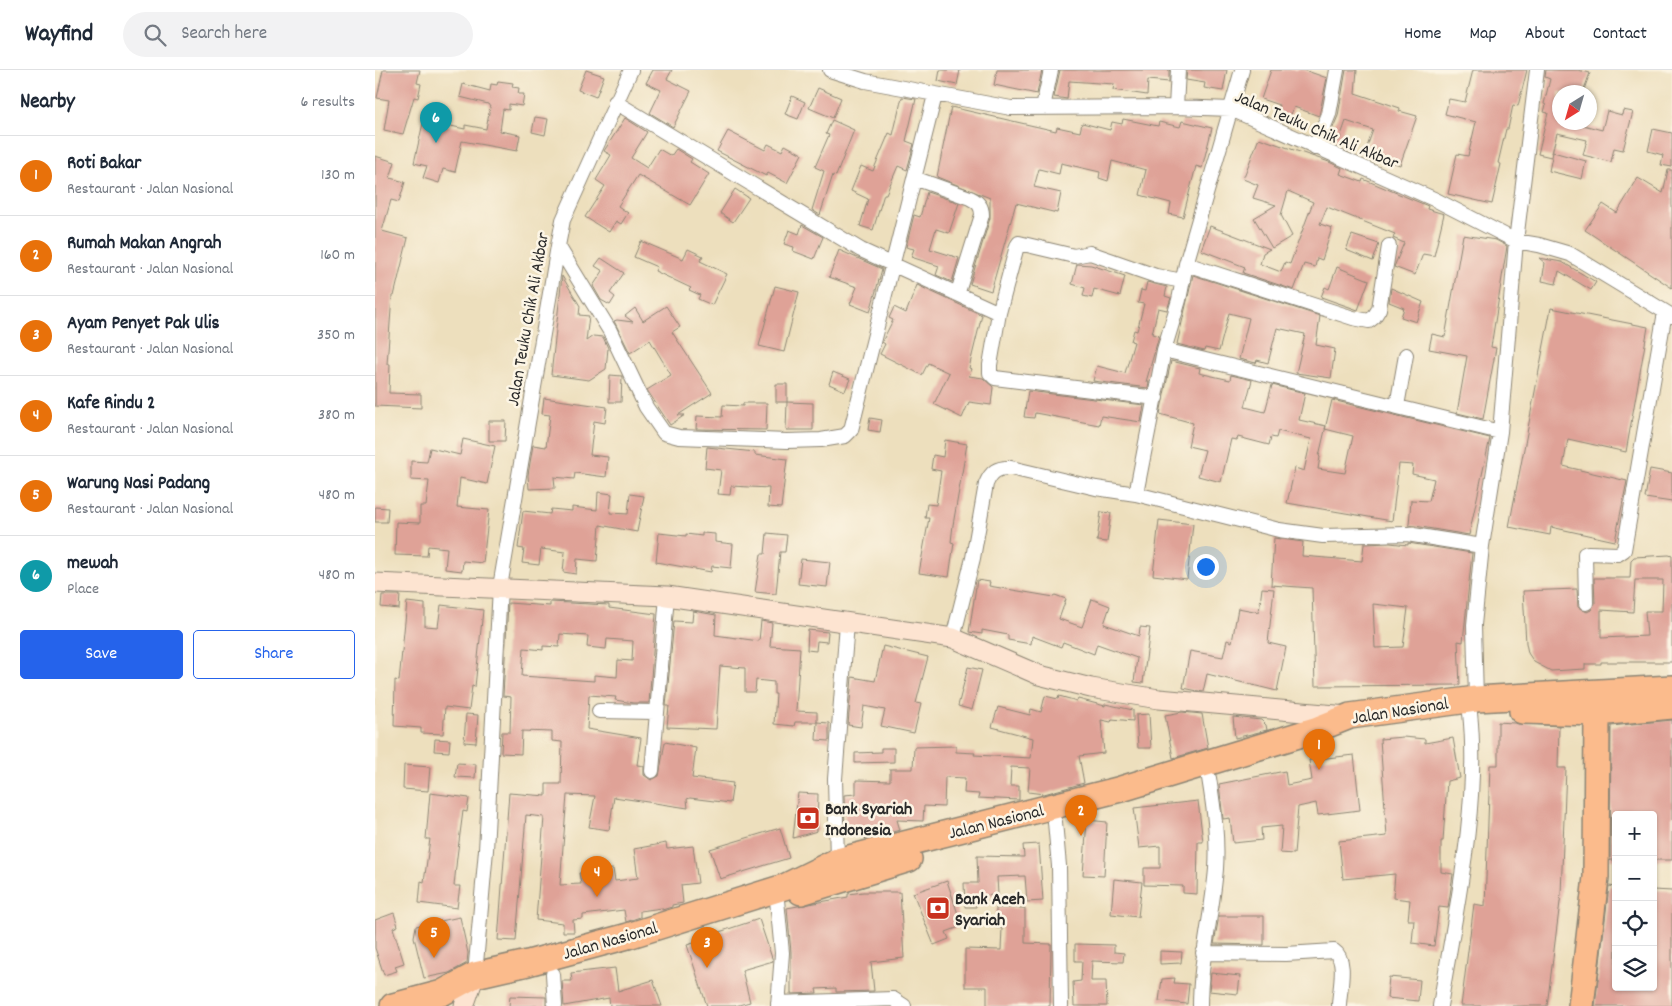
<!DOCTYPE html>
<html lang="en">
<head>
<meta charset="utf-8">
<style>
	body { margin:0; font-family:Dekko,sans-serif; background:#f2f2f3; color:#1f2937 }
	.controls { position:absolute; right:15px; bottom:15px; display:grid; overflow:hidden; border-radius:5px; box-shadow:0 1px 4px #0004 }
	.controls button { width:45px; height:45px; display:grid; place-items:center; padding:0; border:0; border-bottom:1px solid #e0e1e3; background:#fff; color:#1f2937; font:25px sans-serif }
	.compass { position:absolute; left:1177px; top:15px; width:45px; height:45px; border-radius:50%; background:#fff; box-shadow:0 1px 4px #0004; rotate:217deg }
	.you { position:absolute; left:830px; top:496px; width:18px; height:18px; margin:-12px; border:4px solid #fff; border-radius:50%; background:#1a73e8; box-shadow:0 0 0 8px #1a73e833 }
	.badge { display:grid; place-items:center; width:32px; height:32px; border-radius:50%; background:#2563eb; color:#fff; font-size:16px; font-weight:700 }
	.pin { position:absolute; translate:-50% -41px; filter:drop-shadow(0 1px 2px #0008) }
	.pin::after { content:''; position:absolute; top:26px; width:18px; height:15px; background:inherit; clip-path:polygon(0 0,100% 0,50% 100%) }
	.list { margin:0; padding:0; list-style:none }
	h2 { display:flex; justify-content:space-between; align-items:center; height:65px; margin:0; padding:0 20px; font-size:21px }
	h2 small { font-size:16px; font-weight:400; color:#747a83 }
	.list li { display:grid; grid-template-columns:32px 1fr auto; gap:15px; align-items:center; box-sizing:border-box; height:80px; padding:0 20px; border-top:1px solid #e0e1e3 }
	.list b { display:block; font-size:19px; white-space:nowrap }
	.list p { margin:0; font-size:16px; white-space:nowrap; color:#747a83 }
	.list em { font-size:16px; font-style:normal; color:#747a83 }
	.actions { display:flex; gap:10px; padding:15px 20px }
	.actions a { flex:1; padding:11px 0; border:1px solid #2563eb; border-radius:5px; text-align:center; font-size:18px; color:#2563eb }
	.actions .main { background:#2563eb; color:#fff }
	.icon { flex:none; width:28px; height:28px; fill:none; stroke:currentColor; stroke-width:2; stroke-linecap:round; stroke-linejoin:round }
	.map { position:relative; flex:none; width:1297px; height:936px; overflow:hidden }
	header { display:flex; align-items:center; gap:30px; box-sizing:border-box; height:70px; padding:0 25px; background:#fff; border-bottom:1px solid #e0e1e3 }
	header strong { font-size:24px }
	nav { display:flex; gap:28px; margin-inline-start:auto; font-size:18px }
	.search { width:350px; height:45px; background:#f2f2f3; display:flex; align-items:center; gap:12px; box-sizing:border-box; padding:0 18px; border-radius:28px; color:#747a83; font-size:19px }
	main { display:flex }
	aside { flex:1; background:#fff }
	.map>svg:first-child { display:block }
	.building { fill:#dfa297; fill-rule:evenodd }
	.lines { fill:none; stroke-linecap:round; stroke-linejoin:round }
	.street-casing { stroke:#8c8574; stroke-width:16 }
	.secondary-casing { stroke:#8c8574; stroke-width:21 }
	.highway-casing { stroke:#8c8574; stroke-width:28 }
	.street { stroke:#fff; stroke-width:14 }
	.secondary { stroke:#fde4d1; stroke-width:19 }
	.highway { stroke:#fbbb8c; stroke-width:25 }
	.labels { text-anchor:middle; stroke-width:5; stroke-linejoin:round; paint-order:stroke }
	.street-label { font-size:18px; fill:#2b2b2b; stroke:#fcf5e5 }
	.poi-label { font-size:18px; font-weight:bold; fill:#2b2b2b; stroke:#fcf5e5; text-anchor:start }
</style>
</head>
<body>
<header>
<strong>Wayfind</strong>
<div class="search"><svg class="icon" aria-label="search" viewBox="0 0 24 24"><circle cx="10" cy="10" r="6"/><path d="M15 15l6 6"/></svg>Search here</div>
<nav><a>Home</a><a>Map</a><a>About</a><a>Contact</a></nav>
</header>
<main>
<aside>
<h2>Nearby<small>6 results</small></h2>
<ul class="list">
<li><span class="badge" style="background:#e8710a">1</span><div><b>Roti Bakar</b><p>Restaurant · Jalan Nasional</p></div><em>130 m</em></li>
<li><span class="badge" style="background:#e8710a">2</span><div><b>Rumah Makan Angrah</b><p>Restaurant · Jalan Nasional</p></div><em>160 m</em></li>
<li><span class="badge" style="background:#e8710a">3</span><div><b>Ayam Penyet Pak Ulis</b><p>Restaurant · Jalan Nasional</p></div><em>350 m</em></li>
<li><span class="badge" style="background:#e8710a">4</span><div><b>Kafe Rindu 2</b><p>Restaurant · Jalan Nasional</p></div><em>380 m</em></li>
<li><span class="badge" style="background:#e8710a">5</span><div><b>Warung Nasi Padang</b><p>Restaurant · Jalan Nasional</p></div><em>480 m</em></li>
<li><span class="badge" style="background:#0f9aa8">6</span><div><b>mewah</b><p>Place</p></div><em>480 m</em></li>
</ul>
<div class="actions"><a class="main">Save</a><a>Share</a></div>
</aside>
<div class="map">
<svg width="1297" height="936" viewBox="0 0 1297 936">
	<rect width="100%" height="100%" fill="#fcf5e5"/>
	<filter id="ink" filterUnits="userSpaceOnUse"><feTurbulence type="fractalNoise" baseFrequency=".02" numOctaves="2"/><feDisplacementMap in="SourceGraphic" scale="10" xChannelSelector="R" yChannelSelector="G"/><feConvolveMatrix kernelMatrix="1 2 1 2 8 2 1 2 1" color-interpolation-filters="sRGB"/></filter>
	<filter id="wash" filterUnits="userSpaceOnUse"><feTurbulence type="fractalNoise" baseFrequency=".0096" numOctaves="4" result="noise"/><feDisplacementMap in="SourceGraphic" scale="20" xChannelSelector="R" yChannelSelector="G"/><feGaussianBlur stdDeviation="1.12" result="paint"/><feColorMatrix in="noise" values="0 0 0 0 0 0 0 0 0 0 0 0 0 0 0 0 0 1.4 0 .05"/><feComposite in="paint" operator="in"/></filter>
	<g filter="url(#wash)">
		<rect width="100%" height="100%" fill="#eddfbd"/>
		<g id="blocks">
			<path class="building" d="M8,0H45L42,13L46,14L43,28L39,27L28,64L9,60L14,30L2,28Z
				M211,0L229,6L221,27L203,20Z
				M278,0H297L292,9L316,21L298,57L275,43L286,20L271,13Z
				M565,0H585L582,15L563,11Z
				M622,0H667L662,24L619,15Z
				M685,0H794V12L773,10L772,25L738,20L739,14L694,11L692,29L679,27Z
				M812,0H852L848,21L829,18L830,13L811,10Z
				M896,0H929L952,8L944,46L919,37L914,49L901,44L904,35L886,29Z
				M971,0H982L980,23L1025,38L1024,41L1042,46L1025,95L1017,92V89L991,80L998,60L971,51L964,71L954,67L963,46Z
				M1098,0H1152L1143,36L1138,35L1133,59H1131L1123,93L1126,94L1117,134L1073,124L1082,84L1093,86L1101,52L1070,44L1074,29L1090,32Z
				M1171,0H1203L1215,3L1208,22H1184V52H1197L1227,60L1232,41L1247,45L1248,40L1258,42L1248,80L1239,78L1236,92L1208,85L1212,70L1182,63L1176,87L1163,84L1173,43L1169,42L1171,35L1169,34L1175,9L1170,7Z
				M123,11L138,13L137,17L144,18L143,24H149L147,36L134,34V40L128,39L125,61L145,65L142,81L87,71L80,102L68,99L64,113L48,108L52,96L39,93L50,44L73,49L71,55L90,59V55L111,59L115,37L113,34L85,27L88,14L115,21L116,14L122,15Z
				M443,18L466,28L458,48L434,38Z
				M417,26L430,32L423,49L410,44Z
				M527,27L541,29L531,71L539,74L532,100L523,96L511,124H509L498,160L485,156L493,129L476,121L486,96L498,101L514,63L518,65Z
				M576,37L681,61L682,57L705,62L707,53L735,60L737,52L747,54L748,49L783,56L784,52L805,57L807,51L837,58L827,98L821,96L808,147L794,144L796,133L765,125L771,100L737,91L733,111L724,108L725,102L686,93L684,104L664,99L659,117L686,123L682,143L641,133L616,221L595,214L615,148V128L562,107Z
				M160,47L173,49L170,65L157,62Z
				M250,48L272,62L256,88L272,98L284,79L296,86L301,79L317,89L315,92L334,104L315,135L263,105L243,136L253,143L246,154L241,151L234,162L210,147L230,116L221,110L236,85L229,81Z
				M457,50L479,60L461,106L458,105L445,145L437,140L449,101L440,97L454,65L451,64Z
				M1278,59L1297,63V97L1286,95L1288,85L1273,81Z
				M353,61L390,80L393,74L407,81L410,75L427,84L412,113L393,103L391,106L342,81Z
				M884,68L954,92L967,98L965,104L987,112L988,109L1053,136L1052,139L1069,144L1059,186L1048,184L1040,205L1019,197L1029,173L1018,168L1020,164L952,137L945,154L957,158L947,190L942,188L940,197L929,194L919,220L868,203L870,197L826,180L835,156L895,179L888,183L885,194L906,202L910,192L915,194L938,132L913,121L906,145L917,166L897,178L879,148L901,135L878,128L883,115L868,109Z
				M1178,82L1211,91L1207,109L1174,101Z
				M0,86L20,92L15,108L30,112L24,132L16,130L7,161L33,168L19,226H17L12,294H15L14,323L46,324V338L0,336Z
				M1293,100H1297V218L1210,160L1228,134L1242,143L1263,108L1288,123Z
				M360,119L374,128L358,152L345,143Z
				M552,122L584,133L574,163L561,159L555,179L584,188L577,212L561,205L564,196L536,187L539,179L531,177L539,145L545,147Z
				M427,155L448,167L439,189L418,181L419,177L409,174L414,160L424,164Z
				M977,165L1004,174L998,191L971,180Z
				M1088,165L1121,170L1132,176L1116,277L1121,278L1108,349L1082,343L1092,286L1054,279L1057,264L1070,267Z
				M266,171L308,189L313,179L328,186L325,191L352,204L337,235L323,229L325,225L314,220L316,218L280,201L282,197L259,187Z
				M464,180L507,199L495,242L475,234L482,217L454,207Z
				M226,188L249,203L235,223L240,227L235,235L226,230L218,216L228,201L220,196Z
				M1164,188L1187,192L1221,212L1216,220L1184,201L1181,214L1167,211L1170,193Z
				M702,194L716,195L750,206L745,226L719,219L717,228L708,226L710,218L697,214Z
				M962,197L994,210L983,240L946,227L950,217L954,219Z
				M818,205L945,246L941,275L960,279L956,308L921,303L930,264L902,258L893,293L882,290L881,293L864,289L874,248L854,243L844,281L830,278L829,281L802,274Z
				M187,206L205,236L204,245L214,246L211,271L218,266L228,267L233,278L231,299L214,310L176,305Z
				M772,212L792,217L790,226L796,228L792,240L783,238L777,264L784,266L771,312H774L773,318L718,311L722,296L750,303L759,272L756,271L759,260L762,261L769,234L763,233L766,220L770,221Z
				M542,215L607,245L594,298L597,299L594,306L608,308L618,317L616,335L594,332L587,348L559,334L574,303L553,293L547,305L505,284L510,274L507,272L518,250L514,248L519,237L531,243Z
				M400,216L424,222L409,282L384,276Z
				M1016,218L1048,232L1041,252L1026,247L1029,238L1014,232Z
				M291,236L305,257L297,262L337,323L303,345H310L295,355L272,320L296,305L275,270L255,283L239,251L242,250L258,252L250,246L260,238L268,251Z
				M1176,238L1273,257L1251,382L1193,369L1188,396L1252,411L1240,471L1176,457L1175,465L1134,457Z
				M796,291L825,298L824,303L855,310L856,305L877,310L870,337L890,342L897,315L930,323L924,350L951,356L944,386L945,387L943,399L970,403L978,366L950,359L957,330L1115,368L1094,465L1034,455L1036,430L1054,431L1059,409L1037,404L1038,395L1024,394L1017,451L912,433L920,398L929,401L936,369L903,361L901,368L896,367L894,375L863,367L862,370L856,369L846,412L823,406L830,380L813,376L818,353L785,344Z
				M458,302L475,309L470,321L454,314Z
				M235,305L247,306L246,332H234Z
				M401,314H412V332H401Z
				M653,321L769,335L766,352L726,346L724,355L660,343L659,348L649,347Z
				M169,328L232,337L230,353L219,351L215,385L233,387L231,407L200,403L199,409L179,407L180,418L154,419L153,405L158,375L171,377L175,345L167,344Z
				M412,332L438,333V360H411Z
				M368,333H392L391,360L321,359L322,346L347,347L348,335L368,336Z
				M495,348L507,350L505,362L493,360Z
				M114,351H131L130,371H114Z
				M88,369L120,376L112,414L85,408L82,437L114,440L108,493L88,491L87,501L70,499L72,478L53,476L52,486L20,485L21,452L45,453V436H51L54,411L36,410V391L52,392L55,378L85,385Z
				M570,370L592,374L578,455L576,472L579,473L574,507L544,503L554,448H550L552,434L561,435L566,401L556,399L558,385L568,387Z
				M332,377L380,382V385L412,389L406,438L393,437L394,418L356,416L355,425L343,424L346,400L330,398Z
				M1275,399L1297,403V432L1270,428Z
				M223,422L237,424L235,443L253,444L255,424L269,426L262,462L225,455L222,491L202,489L201,504L188,502L190,482L166,479L164,495L147,493L149,479L143,478L148,441L175,444L176,439L197,441V437L222,440Z
				M0,437L13,438L12,452H0Z
				M726,442L736,443L732,472L722,471Z
				M784,450L818,454L812,509L778,505Z
				M284,463L311,466V464L327,466V463L340,464V472L358,474L356,498L337,496L336,502L281,492Z
				M392,463L412,465L410,482H405L401,524L380,522L386,484H390Z
				M899,468L928,472L927,486L987,491L989,474L1015,473L1033,475V473L1097,483L1088,572L1083,571L1085,615L940,616L937,518L896,515ZM998,534L1033,538L1028,577L1000,578Z
				M1294,485L1297,486V592H1226V594H1210V599L1176,601L1159,592L1153,583L1151,573L1148,521L1202,519L1203,537L1212,542L1216,540L1220,533L1219,508H1255L1256,490L1259,487ZM1260,510H1288L1287,541H1270L1272,566L1226,568V540L1258,542Z
				M426,489L455,492L452,517L423,514Z
				M602,510L615,512L614,516L679,527L680,525L691,529L684,549L707,557L717,529L735,536L729,554L764,566L765,557L775,558L768,613L759,612L762,588L722,574L719,584L688,572L686,577L657,566L656,574L633,570V565L607,560V564L594,562Z
				M887,518L899,519L893,573L911,577L902,621L832,604L828,622L808,618L815,581L848,587L852,570L857,572L863,538L884,542Z
				M7,525H25L24,539L6,537Z
				M32,532L50,534V556L63,557L66,535L108,540L100,617L97,616L94,640L70,637L68,664L46,663V658L19,656L20,610L24,611Z
				M175,532L234,535V538L281,544L274,633H258L240,630L241,627L214,625L212,659L266,668L262,695L269,696V705L276,710L284,706L290,672L321,678L317,708L358,713L355,733L315,728L312,729L313,738L239,727L234,760L214,757L220,726L192,725L185,815L206,814L204,803L238,799L240,811L263,808L259,779L291,773L292,779L318,776L323,813L306,815L308,833L297,835V837L287,840V838L265,841V847L251,852L249,840L208,845V849L198,850L199,862H188V853L161,850L169,747L151,745L141,871L123,870L134,723L171,726V714H186L187,672L177,671V662L147,661L146,684L126,683L127,662H135L136,627L128,626L133,533L175,536ZM185,564L213,566L212,577L231,579L232,569L258,571L257,591L243,590L242,607L219,605V611L147,606L149,578L168,580V576L184,577Z
				M318,541L341,545L340,565L384,571L386,551L397,553L395,576L425,578L421,641L442,642V652H420L419,656L399,654L401,624H399V612L381,610L380,622H370V598L345,596L341,659L292,657L294,636H291L299,551L317,552Z
				M433,560L453,562L452,572L442,571L441,581L432,580Z
				M508,576L553,587L541,633L546,634L539,663L506,656L510,640L489,636L486,657L473,655L477,607L500,611Z
				M593,597L607,600L597,640L583,636Z
				M670,626L683,629L684,626L702,631L703,629L730,636V634L758,640V651L737,649L736,652L726,650L729,683L704,686L709,713L669,724L653,722L655,698L636,697L635,716H644V730L603,728L604,724L589,723L590,708L570,707L569,737L549,736L548,751L522,750L525,760L490,769L487,759L470,760L469,725L481,724V710L515,711V699H538L539,677L581,676V682L600,683L599,685L656,688L658,668L617,657L623,637L655,645L656,639L666,642Z
				M807,642L827,644L833,678L798,688L790,645Z
				M91,644L103,645L101,673L89,672Z
				M774,644L776,678H763L761,645Z
				M858,647L886,650L891,655L892,660L860,668Z
				M1297,650V790H1278V745H1241V790H1235L1236,656Z
				M442,652L454,653V671L441,670Z
				M1123,652L1184,656L1183,698H1191L1186,824L1172,936H1086L1099,834L1110,836L1115,695H1123Z
				M1028,667L1050,669V673L1078,668L1085,708L1072,711L1068,771H1066V802L1078,804L1073,838L1064,837L1059,876L1037,873L1039,850H1033L1035,830L1018,828L1020,804L968,809L964,771L1012,766L1005,669Z
				M60,669L75,670L74,682L59,681Z
				M506,678H519V692L480,693V683L506,682Z
				M979,685L985,740L943,745L941,733L923,737L919,784L905,783L907,756L886,758L887,770L858,773L855,748L848,749L844,714L910,701L912,715L937,710L934,690Z
				M82,693L101,694L100,708L80,707Z
				M29,695L55,697L53,721L28,719Z
				M55,723L94,728L92,742L88,741L82,787L79,816H85L82,838L44,833L46,811L49,812L55,769H51Z
				M423,723L443,724L442,761L418,768Z
				M823,731L828,772H823L822,824L808,823V816L769,815V798H785V776L764,778L759,738Z
				M712,750L732,752L729,806L708,805Z
				M405,758L414,788L345,809L335,779Z
				M664,774L668,831L652,832L650,806L622,807L623,825L600,826L601,837H590L589,813H603L602,786L649,787L648,775Z
				M739,809L767,812L763,847L736,844Z
				M572,811L587,856L571,862L574,869L559,875L538,823Z
				M1234,816L1241,817V917H1278V820L1297,821V936H1220Z
				M488,822H525L529,888L496,892L499,921L461,922V918L441,919L442,923L416,924V882L412,838L473,827V824Z
				M621,838H650V873L676,874L675,936H612V917H590V879L626,880L627,858H621Z
				M19,843L23,856L18,858L29,893L20,896L22,901L9,905L0,878V850Z
				M844,846H889V875L839,874Z
				M85,847L93,883L92,893L74,903L49,908L39,867L41,856Z
				M384,849L398,891L367,900L375,932L360,936H332L312,875L339,867L338,864Z
				M700,874L739,875V882L749,883L748,892L717,891L716,911H731L732,936H699L698,912L706,911L707,891H700Z
				M785,881L807,882L806,893L785,894Z
				M240,898L243,921L278,910L287,936H235L234,928L189,936L187,911H197L196,903Z
				M836,903L865,906L863,924L834,921Z
				M1014,907L1045,910L1043,931L1012,928Z
				M800,908L799,913L814,914L812,934L784,931L787,909Z
				M135,926L171,927V936H134Z"/>
		</g>
	</g>
	<g filter="url(#ink)">
		<use href="#blocks" fill-opacity="0" stroke="#8c8574" stroke-width="1"/>
		<g class="lines">
			<g class="street-casing">
				<path id="street" d="M455,0L490,11L636,38L801,37L856,39L1061,130L1141,171L1164,175L1195,184L1297,246
					M240,32L486,180L624,243
					M668,37L676,0
					M801,37L803,0
					M940,78L954,44L962,0
					M539,108L595,128C603,132 607,136 607,145L583,222
					M183,176L235,261L271,337L289,363L304,367L412,371L446,370L470,366L476,360L560,25
					M811,194L978,248L994,251L999,247L1004,239L1014,176
					M789,280L1125,362
					M781,328L620,308L615,303V295L624,243L642,176L644,173L699,186L715,183L781,206L808,211
					M1022,336L1031,285
					M761,424L789,280L804,230L811,194L867,0
					M1211,533L1210,484L1213,483L1243,484L1249,480L1290,242
					M578,568L598,488L611,414C616,402 622,397 636,398L721,418L761,424L904,460L948,466L1032,464L1107,476
					M1101,629L1099,555L1107,476L1125,362L1141,171L1162,0
					M224,641L280,642
					M277,701L292,526
					M680,752L684,796L686,936
					M462,791L460,709L472,553
					M402,830L407,883L403,936
					M828,883L911,884L959,881C973,890 964,921 964,936
					M178,904L180,936
					M100,905L111,780L125,517L183,176L188,150L256,0
					M403,933L518,929L529,936
					M825,936C825,890 837,846 841,799C843,768 839,739 834,708
					M1065,936C1080,844 1105,735 1095,643"/>
			</g>
			<g class="secondary-casing">
				<path id="secondary" d="M0,513L292,526L578,568L664,605L716,618L784,629L972,646
					M89,936L100,905"/>
			</g>
			<g class="highway-casing">
				<path id="highway" d="M1147,641L1222,643L1297,636
					M426,822L534,789
					M18,936L67,923L100,905L153,893L253,866L409,817L462,791L746,719L940,660L975,646L1101,629L1297,618
					M1206,936L1221,807L1222,643"/>
			</g>
			<use href="#street" class="street"/>
			<use href="#secondary" class="secondary"/>
			<use href="#highway" class="highway"/>
		</g>
	</g>
	<defs>
		<g id="bank-square" transform="scale(1.25)"><rect x="-9" y="-9" width="18" height="18" rx="4" fill="#c8321e" stroke="#fcf5e5"/><path d="M-6-4H6V4H-6ZM0-2.3a2.3 2.3 0 1 0 0 4.6a2.3 2.3 0 1 0 0-4.6Z" fill="#fff"/></g>
	</defs>
	<g fill-rule="evenodd">
		<use href="#bank-square" x="433" y="748"/>
		<use href="#bank-square" x="563" y="838"/>
	</g>
	<g class="labels">
		<g class="street-label">
			<text transform="translate(942 59) rotate(23)" y="6">Jalan Teuku Chik Ali Akbar</text>
			<text transform="translate(152 249) rotate(-80)" y="6">Jalan Teuku Chik Ali Akbar</text>
			<text transform="translate(1025 640) rotate(-9)" y="6">Jalan Nasional</text>
			<text transform="translate(621 751) rotate(-14)" y="6">Jalan Nasional</text>
			<text transform="translate(235 870) rotate(-16)" y="6">Jalan Nasional</text>
		</g>
		<g class="poi-label">
			<text x="450" y="744">Bank Syariah<tspan x="450" dy="21">Indonesia</tspan></text>
			<text x="580" y="834">Bank Aceh<tspan x="580" dy="21">Syariah</tspan></text>
		</g>
	</g>
</svg>
<div class="controls">
<button>+</button>
<button>−</button>
<button><svg class="icon" aria-label="locate" viewBox="0 0 24 24"><circle cx="12" cy="12" r="6"/><path d="M12 2v4M12 18v4M2 12h4M18 12h4"/></svg></button>
<button><svg class="icon" aria-label="layers" viewBox="0 0 24 24"><path d="M12 4l9 5-9 5-9-5zM3 14l9 5 9-5"/></svg></button>
</div>
<svg class="compass" viewBox="-18 -18 36 36"><path d="M0-13l5 13h-10z" fill="#e53935"/><path d="M0 13l5-13h-10z" fill="#747a83"/></svg>
<div class="you"></div>
<div class="pin badge" style="left:944px;top:700px;background:#e8710a">1</div>
<div class="pin badge" style="left:706px;top:766px;background:#e8710a">2</div>
<div class="pin badge" style="left:332px;top:898px;background:#e8710a">3</div>
<div class="pin badge" style="left:222px;top:827px;background:#e8710a">4</div>
<div class="pin badge" style="left:59px;top:888px;background:#e8710a">5</div>
<div class="pin badge" style="left:61px;top:73px;background:#0f9aa8">6</div>
</div>
</main>
</body>
</html>
